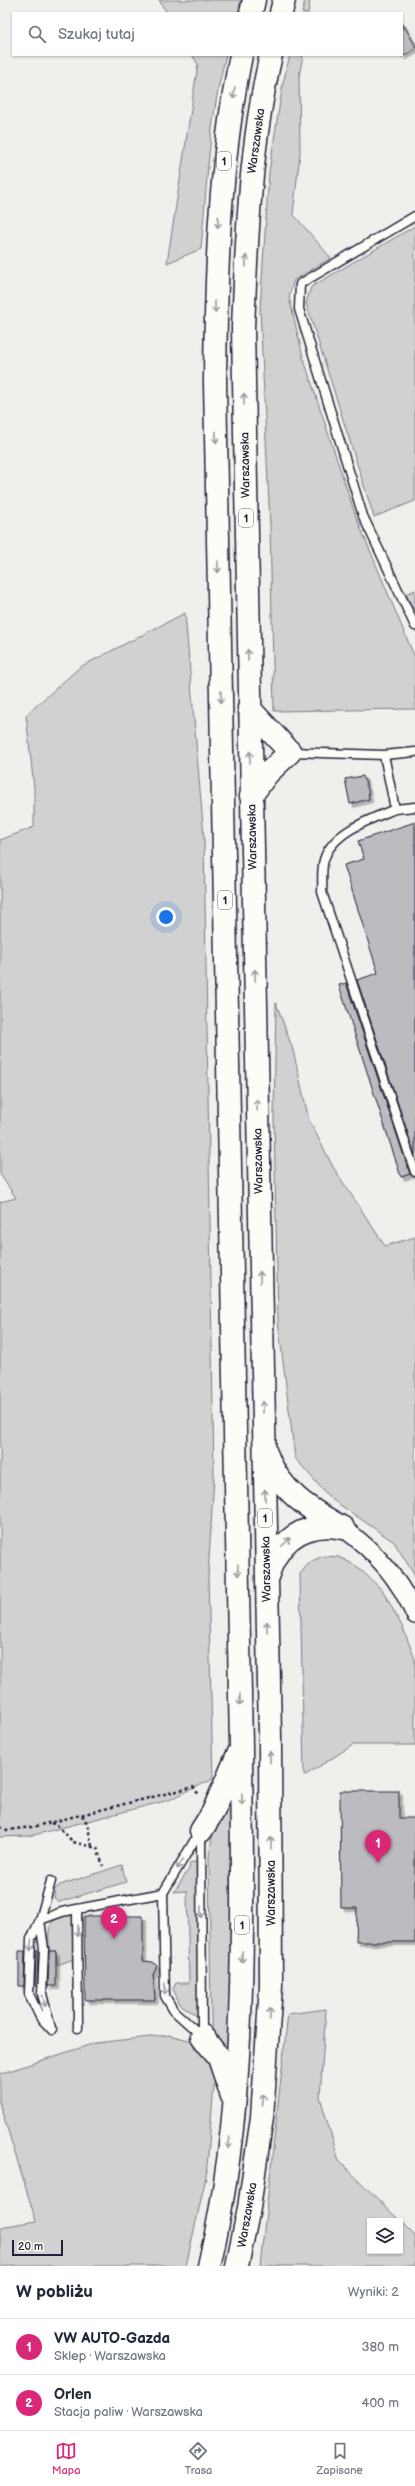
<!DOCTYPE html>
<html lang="pl">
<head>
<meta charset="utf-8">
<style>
	body { margin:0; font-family:"Balsamiq Sans",sans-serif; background:#f2f2f3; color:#1f2937 }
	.controls { position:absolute; right:12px; bottom:12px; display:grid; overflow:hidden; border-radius:0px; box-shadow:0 1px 3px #0004 }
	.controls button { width:36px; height:36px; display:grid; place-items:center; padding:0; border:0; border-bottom:1px solid #e0e1e3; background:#fff; color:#1f2937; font:20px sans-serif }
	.scale { position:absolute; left:12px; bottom:10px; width:51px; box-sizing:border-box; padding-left:4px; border:2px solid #22223b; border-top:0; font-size:11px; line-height:14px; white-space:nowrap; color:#22223b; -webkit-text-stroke:3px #fdfcf7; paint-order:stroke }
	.you { position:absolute; left:166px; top:917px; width:14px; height:14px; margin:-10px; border:3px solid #fff; border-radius:50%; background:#1a73e8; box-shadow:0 0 0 6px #1a73e833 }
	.badge { display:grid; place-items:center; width:26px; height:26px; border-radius:50%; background:#db2777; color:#fff; font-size:13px; font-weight:700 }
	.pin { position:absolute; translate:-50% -33px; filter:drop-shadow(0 1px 2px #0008) }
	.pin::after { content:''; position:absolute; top:21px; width:14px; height:12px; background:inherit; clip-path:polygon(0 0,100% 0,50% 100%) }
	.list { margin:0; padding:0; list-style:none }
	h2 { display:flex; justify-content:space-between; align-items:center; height:52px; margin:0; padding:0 16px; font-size:17px }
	h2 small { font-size:13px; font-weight:400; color:#747a83 }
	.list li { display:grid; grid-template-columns:26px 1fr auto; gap:12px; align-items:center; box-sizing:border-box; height:56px; padding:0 16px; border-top:1px solid #e0e1e3 }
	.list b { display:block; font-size:15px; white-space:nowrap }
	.list p { margin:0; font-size:13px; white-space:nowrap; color:#747a83 }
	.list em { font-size:13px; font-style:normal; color:#747a83 }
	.icon { flex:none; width:22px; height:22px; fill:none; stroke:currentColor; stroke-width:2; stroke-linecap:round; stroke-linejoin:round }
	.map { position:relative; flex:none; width:415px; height:2266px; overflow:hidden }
	.search { position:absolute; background:#fff; box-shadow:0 1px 3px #0004; left:12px; right:12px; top:12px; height:44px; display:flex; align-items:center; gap:10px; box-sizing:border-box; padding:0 14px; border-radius:0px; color:#747a83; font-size:15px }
	.sheet { height:164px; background:#fff }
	nav { display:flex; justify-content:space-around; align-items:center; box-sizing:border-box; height:56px; border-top:1px solid #e0e1e3; background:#fff; font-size:11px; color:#747a83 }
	nav a { display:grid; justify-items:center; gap:2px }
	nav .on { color:#db2777 }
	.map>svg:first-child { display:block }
	.green { fill:#d2d1d1; stroke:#7a7a86 }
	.building { fill:#bcbcc0; stroke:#22223b; filter:url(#shadow) }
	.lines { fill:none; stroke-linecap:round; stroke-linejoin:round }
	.lane-casing { stroke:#22223b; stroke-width:11 }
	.street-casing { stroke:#22223b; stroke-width:20 }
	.primary-casing { stroke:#22223b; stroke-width:25 }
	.path { stroke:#22223b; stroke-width:2.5; stroke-dasharray:3 3; stroke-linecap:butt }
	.lane { stroke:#fdfcf7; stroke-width:8 }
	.street { stroke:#fdfcf7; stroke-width:17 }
	.primary { stroke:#fdfcf7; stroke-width:22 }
	.oneway { stroke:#9a9aa2 }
	.labels { text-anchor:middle; stroke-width:3; stroke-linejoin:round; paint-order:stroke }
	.shield { fill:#fdfcf7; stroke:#646373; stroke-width:1 }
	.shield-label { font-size:11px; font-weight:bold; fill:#22223b }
	.street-label { font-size:12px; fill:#22223b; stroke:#fdfcf7 }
</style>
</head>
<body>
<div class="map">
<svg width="415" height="2266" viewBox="0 0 415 2266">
	<defs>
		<filter id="shadow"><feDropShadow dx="3.5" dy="3.5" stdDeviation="0" flood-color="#0004"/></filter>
	</defs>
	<rect width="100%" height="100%" fill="#f0efec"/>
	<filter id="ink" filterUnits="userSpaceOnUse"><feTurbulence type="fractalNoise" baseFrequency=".025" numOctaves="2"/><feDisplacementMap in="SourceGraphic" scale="8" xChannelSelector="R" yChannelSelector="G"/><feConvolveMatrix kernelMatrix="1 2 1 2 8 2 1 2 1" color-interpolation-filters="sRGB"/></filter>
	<g filter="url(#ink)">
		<path class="green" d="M159,0H241L238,13H167Z
			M305,0H310L308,13H302Z
			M192,55H226C209,118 207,185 201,249L167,263L198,64Z
			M290,55H303L299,77L300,153L293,214L331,258L294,280L289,297L303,357L356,517L415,658V709L274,711L270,526L260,309L269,172L283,83Z
			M415,226V501L374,517L306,303L311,287Z
			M415,590V612L406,594Z
			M185,613L204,837L214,1476L208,1576L213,1779L169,1800L30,1836L0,1837V1202L16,1198L0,1174V840L34,827V788L26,715L80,667Z
			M276,1003L293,1050L309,1120L333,1167L385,1246L415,1237V1576L394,1542L330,1498L295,1458L278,1321L274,1118Z
			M323,1556L339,1557L358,1567L383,1591L403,1628L415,1659V1745H353L304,1776L300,1574L310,1562Z
			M231,1795L232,1860L230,2060L212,2030L211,2023L209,1856L214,1825Z
			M194,1862L197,1863L198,2017L180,2004L173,1989L176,1983H189L187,1891L174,1892L189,1869L190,1863Z
			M122,1865L126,1882L59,1902L54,1898L55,1889L60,1885Z
			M72,1913L74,1959L57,1965L56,1951H49C49,1926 45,1920 72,1913Z
			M326,2009L320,2097L339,2161L400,2221H370V2251H400V2221L415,2236V2266H260L288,2014Z
			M169,2035L193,2041L216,2063L206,2177L186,2266H0V2227L36,2221L0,2105V2074L95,2043Z"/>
		<path class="building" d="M402,22L415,45V49L402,57Z
			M363,776L368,790L369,799L350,804L345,779Z
			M415,822V1155L357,980L378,973L344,865L364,859L358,841Z
			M346,983L410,1174L401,1177L339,985Z
			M340,1791H399V1818H415V1942H356L357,1908H341Z
			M84,1916H143V1961L153,1962L157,1966L153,1975L155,2000H85Z
			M19,1951H25L24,1986H19Z
			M36,1951H38L37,1986H35Z
			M49,1951H56V1986H48Z"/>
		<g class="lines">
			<g class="lane-casing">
				<path id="lane" d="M415,216L300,284L299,309L363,516L415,626
					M291,752L384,755L415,752
					M384,755L395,809C371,819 332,832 324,860C321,869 323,882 322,892L415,1172
					M395,809L415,807
					M200,1831L163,1893L165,1996L174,2011L202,2036
					M201,1831L202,2036
					M51,1881L40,1920L31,1939L29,1994L40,2017L52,2030
					M51,2028L42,1994L44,1949L40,1920L62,1912L77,1909
					M78,2028L77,1909L163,1893"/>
			</g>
			<g class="street-casing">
				<path id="street" d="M343,1528C376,1552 399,1578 415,1615"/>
			</g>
			<g class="primary-casing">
				<path id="primary" d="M251,13L254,0
					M281,13L284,0
					M249,708L290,752L267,774L251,796
					M266,1453C279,1491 310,1510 343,1528
					M268,1574C279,1541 303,1522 339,1527
					M201,1831L213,1812L238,1754
					M202,2036L219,2058L232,2096
					M209,2266C249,2096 242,1919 241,1746L215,382C216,271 219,165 241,55
					M237,2266L249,2208L262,2117L271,1986L270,1736L243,328C247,236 250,145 271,55"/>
			</g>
			<path class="path" d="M82,1815L87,1823L92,1846
				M51,1823L57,1825L73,1842L97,1848L103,1866
				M0,1827L7,1830L32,1827L193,1787L200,1796"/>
			<use href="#lane" class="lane"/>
			<use href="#street" class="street"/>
			<use href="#primary" class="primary"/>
		</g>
		<defs><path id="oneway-shaft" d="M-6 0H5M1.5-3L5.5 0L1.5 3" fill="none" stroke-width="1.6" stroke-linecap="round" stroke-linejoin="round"/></defs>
		<g class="oneway">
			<use href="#oneway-shaft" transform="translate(234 93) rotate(99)"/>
			<use href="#oneway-shaft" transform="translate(218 222) rotate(93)"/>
			<use href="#oneway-shaft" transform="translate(246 261) rotate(-88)"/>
			<use href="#oneway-shaft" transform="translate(215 307) rotate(90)"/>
			<use href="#oneway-shaft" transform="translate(244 399) rotate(-91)"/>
			<use href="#oneway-shaft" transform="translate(216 437) rotate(89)"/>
			<use href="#oneway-shaft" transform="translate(218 567) rotate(89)"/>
			<use href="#oneway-shaft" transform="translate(248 655) rotate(-91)"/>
			<use href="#oneway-shaft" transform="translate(221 697) rotate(89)"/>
			<use href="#oneway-shaft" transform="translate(250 757) rotate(-91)"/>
			<use href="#oneway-shaft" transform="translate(255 975) rotate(-91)"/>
			<use href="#oneway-shaft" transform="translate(257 1105) rotate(-91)"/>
			<use href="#oneway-shaft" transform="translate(260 1277) rotate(-91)"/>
			<use href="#oneway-shaft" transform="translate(263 1407) rotate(-91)"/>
			<use href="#oneway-shaft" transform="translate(265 1495) rotate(-91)"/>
			<use href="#oneway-shaft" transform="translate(286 1542) rotate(-45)"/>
			<use href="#oneway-shaft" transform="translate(238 1570) rotate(89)"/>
			<use href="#oneway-shaft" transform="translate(267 1627) rotate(-91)"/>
			<use href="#oneway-shaft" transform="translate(240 1700) rotate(89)"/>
			<use href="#oneway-shaft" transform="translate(270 1757) rotate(-91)"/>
			<use href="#oneway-shaft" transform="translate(242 1799) rotate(90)"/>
			<use href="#oneway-shaft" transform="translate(271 1843) rotate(-91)"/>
			<use href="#oneway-shaft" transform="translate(180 1864) rotate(121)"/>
			<use href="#oneway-shaft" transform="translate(201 1912) rotate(90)"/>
			<use href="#oneway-shaft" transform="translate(78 1931) rotate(90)"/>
			<use href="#oneway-shaft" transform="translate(31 1945) rotate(95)"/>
			<use href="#oneway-shaft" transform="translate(242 1957) rotate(91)"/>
			<use href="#oneway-shaft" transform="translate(165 1989) rotate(89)"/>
			<use href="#oneway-shaft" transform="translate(44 2001) rotate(76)"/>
			<use href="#oneway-shaft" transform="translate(270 2014) rotate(-87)"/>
			<use href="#oneway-shaft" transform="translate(263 2100) rotate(-85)"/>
			<use href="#oneway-shaft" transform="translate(229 2143) rotate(98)"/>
		</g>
	</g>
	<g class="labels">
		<g class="shield">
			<rect x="217" y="152" width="14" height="18" rx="3"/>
			<rect x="239" y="509" width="14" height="18" rx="3"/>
			<rect x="218" y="891" width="14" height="18" rx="3"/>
			<rect x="258" y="1509" width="14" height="18" rx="3"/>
			<rect x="235" y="1916" width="14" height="18" rx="3"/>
		</g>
		<g class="shield-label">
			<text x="224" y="165">1</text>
			<text x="246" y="522">1</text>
			<text x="225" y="904">1</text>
			<text x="265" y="1522">1</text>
			<text x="242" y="1929">1</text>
		</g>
		<g class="street-label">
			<text transform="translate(256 141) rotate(-82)" y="4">Warszawska</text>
			<text transform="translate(245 465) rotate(-91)" y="4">Warszawska</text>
			<text transform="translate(252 837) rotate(-91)" y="4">Warszawska</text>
			<text transform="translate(258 1161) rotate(-91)" y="4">Warszawska</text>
			<text transform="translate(266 1569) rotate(-91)" y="4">Warszawska</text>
			<text transform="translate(271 1893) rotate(-90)" y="4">Warszawska</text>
			<text transform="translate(247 2215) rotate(-80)" y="4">Warszawska</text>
		</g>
	</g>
</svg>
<div class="controls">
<button><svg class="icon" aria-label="layers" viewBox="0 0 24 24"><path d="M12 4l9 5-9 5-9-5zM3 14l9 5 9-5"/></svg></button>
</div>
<div class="scale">20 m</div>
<div class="you"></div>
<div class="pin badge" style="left:378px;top:1863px">1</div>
<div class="pin badge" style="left:114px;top:1939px">2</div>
<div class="search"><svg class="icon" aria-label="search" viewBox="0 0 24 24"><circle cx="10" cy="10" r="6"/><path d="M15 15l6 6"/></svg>Szukaj tutaj</div>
</div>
<section class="sheet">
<h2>W pobliżu<small>Wyniki: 2</small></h2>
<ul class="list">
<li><span class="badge">1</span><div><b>VW AUTO-Gazda</b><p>Sklep · Warszawska</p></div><em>380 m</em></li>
<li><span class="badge">2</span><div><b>Orlen</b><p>Stacja paliw · Warszawska</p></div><em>400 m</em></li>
</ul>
</section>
<nav>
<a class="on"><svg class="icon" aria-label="map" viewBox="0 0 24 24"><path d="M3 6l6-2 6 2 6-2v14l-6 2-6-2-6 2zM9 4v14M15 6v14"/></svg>Mapa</a>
<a><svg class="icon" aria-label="directions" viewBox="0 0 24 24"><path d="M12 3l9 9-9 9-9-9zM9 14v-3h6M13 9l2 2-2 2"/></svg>Trasa</a>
<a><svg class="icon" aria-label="saved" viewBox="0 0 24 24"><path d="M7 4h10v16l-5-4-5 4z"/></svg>Zapisane</a>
</nav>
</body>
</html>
